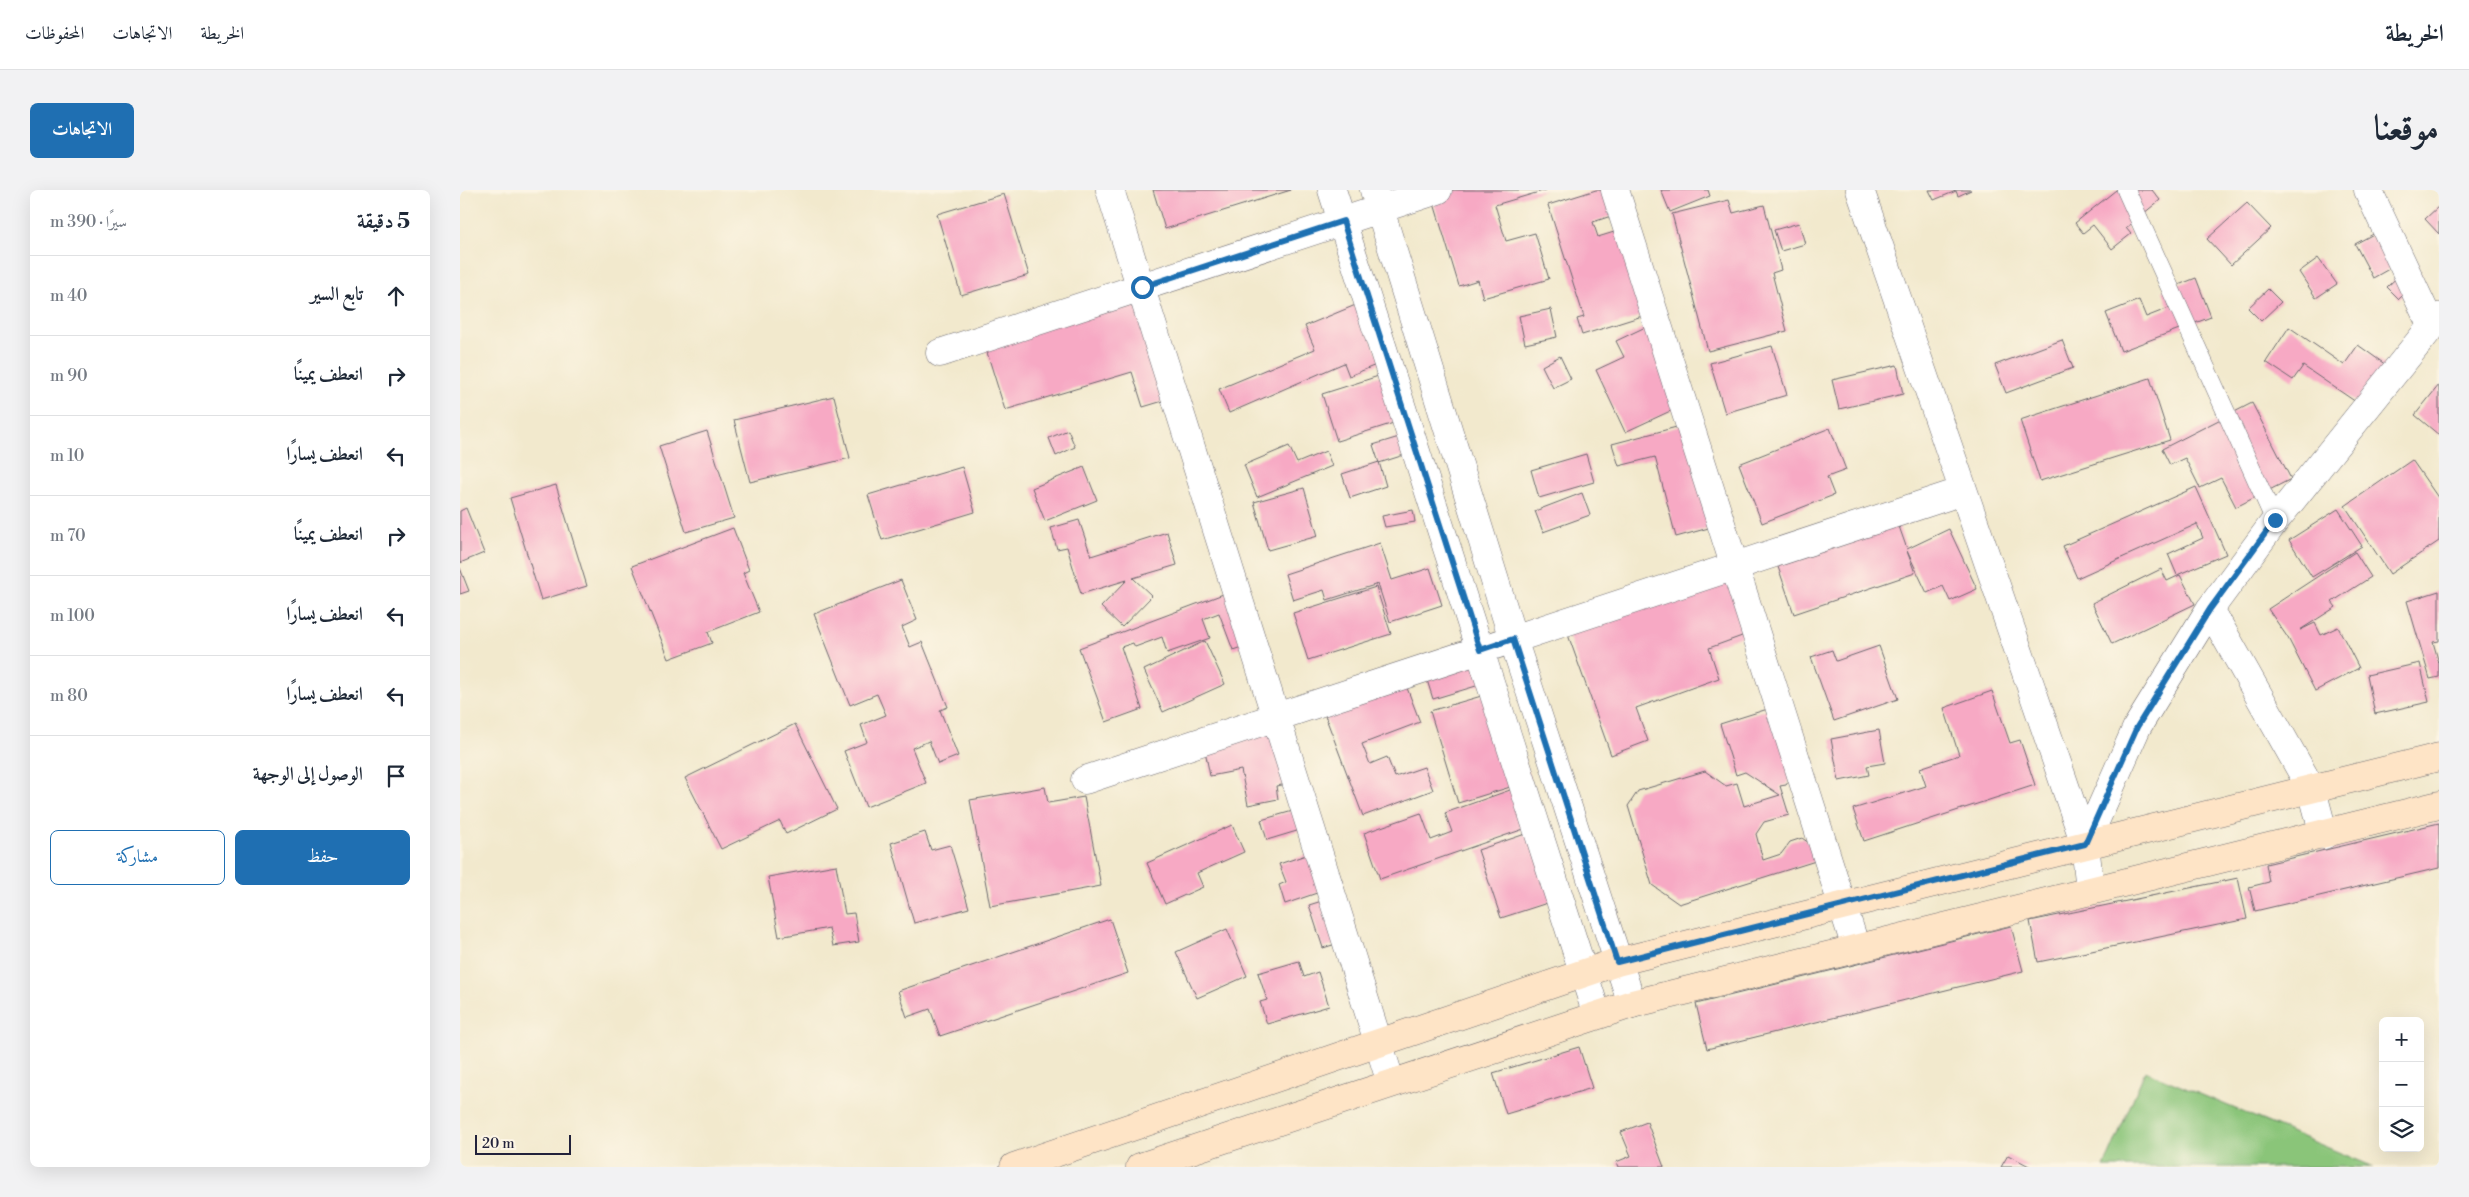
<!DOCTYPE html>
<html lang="ar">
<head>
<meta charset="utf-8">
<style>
	body { margin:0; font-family:"Libre Bodoni",Amiri,serif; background:#f2f2f3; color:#1f2937; direction:rtl }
	.controls { position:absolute; right:15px; bottom:15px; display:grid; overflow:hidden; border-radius:8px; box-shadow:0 5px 20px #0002 }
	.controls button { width:45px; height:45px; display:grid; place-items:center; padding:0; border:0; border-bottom:1px solid #e0e1e3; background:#fff; color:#1f2937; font:25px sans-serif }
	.scale { position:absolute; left:15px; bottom:12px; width:96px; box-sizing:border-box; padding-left:5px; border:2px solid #22223b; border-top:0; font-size:14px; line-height:18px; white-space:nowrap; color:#22223b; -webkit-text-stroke:4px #fcf5e5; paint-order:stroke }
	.stop { position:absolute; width:15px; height:15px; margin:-11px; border:4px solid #1f6fb2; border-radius:50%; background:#fff }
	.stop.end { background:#1f6fb2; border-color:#fff; box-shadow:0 1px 5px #0008 }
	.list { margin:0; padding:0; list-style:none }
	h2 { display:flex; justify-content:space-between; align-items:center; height:65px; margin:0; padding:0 20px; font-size:21px }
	h2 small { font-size:16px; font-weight:400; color:#747a83 }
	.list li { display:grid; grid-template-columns:32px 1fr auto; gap:15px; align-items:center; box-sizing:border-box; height:80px; padding:0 20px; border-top:1px solid #e0e1e3 }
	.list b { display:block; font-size:19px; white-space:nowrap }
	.list em { font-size:16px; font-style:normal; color:#747a83 }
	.actions { display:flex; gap:10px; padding:15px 20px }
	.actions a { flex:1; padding:11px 0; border:1px solid #1f6fb2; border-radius:8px; text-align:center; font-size:18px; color:#1f6fb2 }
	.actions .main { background:#1f6fb2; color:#fff }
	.icon { flex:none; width:28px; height:28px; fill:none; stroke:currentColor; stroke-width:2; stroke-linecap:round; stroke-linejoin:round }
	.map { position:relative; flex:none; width:1979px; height:977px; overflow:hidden; direction:ltr; border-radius:8px }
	header { display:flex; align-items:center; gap:30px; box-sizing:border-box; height:70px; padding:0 25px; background:#fff; border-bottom:1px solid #e0e1e3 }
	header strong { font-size:24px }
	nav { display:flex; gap:28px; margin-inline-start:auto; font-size:18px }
	.intro { display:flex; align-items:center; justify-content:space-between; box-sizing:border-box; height:120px; padding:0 30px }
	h1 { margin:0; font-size:35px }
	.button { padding:12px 22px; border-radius:8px; background:#1f6fb2; color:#fff; font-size:18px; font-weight:700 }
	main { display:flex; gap:30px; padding:0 30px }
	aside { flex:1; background:#fff; border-radius:8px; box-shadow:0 5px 20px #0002 }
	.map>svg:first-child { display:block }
	.green { fill:#8ac579; stroke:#56745a }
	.building { fill:#f7a9c4 }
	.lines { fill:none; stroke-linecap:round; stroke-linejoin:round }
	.service-casing { stroke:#6b686e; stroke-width:19 }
	.minor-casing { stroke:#6b686e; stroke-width:29 }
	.secondary-casing { stroke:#6b686e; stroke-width:29 }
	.service { stroke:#fff; stroke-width:18 }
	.minor { stroke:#fff; stroke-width:28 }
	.secondary { stroke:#fee4c6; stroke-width:28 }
	.route { stroke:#1f6fb2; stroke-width:6 }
</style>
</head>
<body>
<header>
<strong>الخريطة</strong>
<nav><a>الخريطة</a><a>الاتجاهات</a><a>المحفوظات</a></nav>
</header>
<div class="intro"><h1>موقعنا</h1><a class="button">الاتجاهات</a></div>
<main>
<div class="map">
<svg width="1979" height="977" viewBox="0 0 1979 977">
	<rect width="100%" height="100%" fill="#fcf5e5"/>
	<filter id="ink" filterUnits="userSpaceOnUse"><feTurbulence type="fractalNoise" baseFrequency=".02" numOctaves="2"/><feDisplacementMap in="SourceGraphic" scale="10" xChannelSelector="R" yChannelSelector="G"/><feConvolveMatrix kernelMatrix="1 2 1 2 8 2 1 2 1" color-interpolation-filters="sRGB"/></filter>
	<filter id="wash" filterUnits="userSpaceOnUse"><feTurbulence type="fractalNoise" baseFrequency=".0096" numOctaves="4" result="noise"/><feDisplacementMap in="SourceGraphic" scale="20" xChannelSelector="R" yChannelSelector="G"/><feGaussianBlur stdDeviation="1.12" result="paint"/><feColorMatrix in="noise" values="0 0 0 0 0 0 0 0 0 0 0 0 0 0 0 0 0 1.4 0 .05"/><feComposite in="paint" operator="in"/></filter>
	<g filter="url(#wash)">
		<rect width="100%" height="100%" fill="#f2e9cd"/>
		<path class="green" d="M1685,881L1914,977H1644Z"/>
		<g id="blocks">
			<path class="building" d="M693,0H831L705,39Z
				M970,0H1086L1035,15L1046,51L1075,43L1089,89L1023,108L1018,90L999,96Z
				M1136,0H1156L1163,22L1133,32L1138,47L1167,38L1195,122L1122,145L1117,129L1124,127L1088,15Z
				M1201,0H1248L1250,6L1210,22Z
				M1469,0H1511L1498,6L1496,1L1474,10Z
				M1656,0H1692L1700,10L1666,38L1671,44L1652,59L1633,35L1623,43L1615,33Z
				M544,4L569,85L501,105L477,24Z
				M1269,10L1273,23L1304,15L1321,80L1312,83L1327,141L1248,161L1212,24Z
				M1787,13L1811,38L1771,75L1747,49Z
				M1979,16V44L1965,29Z
				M1339,33L1345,54L1321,61L1314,40Z
				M1934,33L1952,66L1913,88L1895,54Z
				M1858,68L1877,94L1856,108L1839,82Z
				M1951,74L1962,87L1939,109L1927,97Z
				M1736,88L1751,127L1661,161L1646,123L1679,110L1686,127L1709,118L1703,101Z
				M1808,99L1821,112L1801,131L1788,118Z
				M684,110L713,208L683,217L672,182L545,220L520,140Z
				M898,114L921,173L889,186L884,173L769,223L759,199L855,159L845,136Z
				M1091,119L1097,147L1065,154L1059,126Z
				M1198,131L1219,217L1165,242L1136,180L1164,167L1156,151Z
				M1829,137L1884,175L1898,155L1926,175L1899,214L1843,176L1833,190L1806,172Z
				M1602,150L1613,178L1546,203L1535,175Z
				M1312,156L1327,205L1265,223L1250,173Z
				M1100,166L1111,189L1093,198L1082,176Z
				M1437,175L1443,204L1379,219L1372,190Z
				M928,183L943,230L877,251L862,204Z
				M1690,188L1710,250L1580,291L1560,230Z
				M1979,195V245L1955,225Z
				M374,206L390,268L290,292L274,230Z
				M1792,213L1831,289L1776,317L1761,288L1740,298L1725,268L1710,275L1702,259Z
				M1228,234L1256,336L1216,347L1195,267L1159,276L1152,254Z
				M1370,238L1386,280L1367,287L1374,305L1302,333L1279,274Z
				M608,240L615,257L596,266L589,248Z
				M247,241L274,328L226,342L199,256Z
				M939,247L944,265L919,273L913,255Z
				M829,256L837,273L866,261L872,276L797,307L784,275Z
				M1126,264L1134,292L1079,308L1071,280Z
				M1952,270L1979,309V351L1930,384L1885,316Z
				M919,272L926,296L890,308L882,284Z
				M502,277L515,322L422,350L408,305Z
				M624,277L637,310L585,331L572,298Z
				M96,295L127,396L81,410L50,308Z
				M1736,297L1766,364L1717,385L1708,364L1743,348L1737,334L1617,388L1603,356Z
				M844,298L858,346L808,360L794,312Z
				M1122,303L1130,325L1083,342L1075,321Z
				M6,318L24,363L0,373V321Z
				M1878,319L1902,356L1852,387L1829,350Z
				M953,320L955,332L925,337L922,326Z
				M1435,325L1447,359L1489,339L1517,399L1490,411L1483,396L1467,403L1447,361L1455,383L1334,424L1314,365Z
				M619,330L631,366L707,342L717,375L673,388L692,406L662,437L641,417L667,390L621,404L607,357L597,359L591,338Z
				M273,338L289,380L283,383L299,422L248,442L252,453L209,469L172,376Z
				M920,353L932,390L970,378L982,415L930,432L918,394L867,410L864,400L833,410L825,384Z
				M1895,362L1911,387L1872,412L1876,417L1840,440L1855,433L1861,445L1878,437L1899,478L1855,501L1828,448L1808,419Z
				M1267,369L1293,442L1249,458L1259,488L1176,518L1188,551L1151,565L1102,428Z
				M0,378L9,401L0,404Z
				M1701,379L1707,391L1720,385L1735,414L1652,454L1632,413Z
				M441,390L457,430L442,437L450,457L462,452L488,517L480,520L498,566L478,574L469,551L452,558L466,593L406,617L384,561L407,552L401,535L426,525L417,504L390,515L354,424Z
				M916,397L931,444L848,470L833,423Z
				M774,400L793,453L773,460L759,423L743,429L750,448L707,463L702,447L675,457L673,453L661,457L682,519L646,532L619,458Z
				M1979,401V451L1973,452L1979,473V487L1970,489L1947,411Z
				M1024,450L1036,490L973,509L960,468Z
				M745,451L765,494L703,522L684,480Z
				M1419,456L1438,509L1374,531L1351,467L1372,460L1376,471Z
				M1960,473L1969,512L1915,524L1907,485Z
				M939,477L960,532L902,554L910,574L927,567L935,587L964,577L973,600L903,626L858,507Z
				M1042,500L1070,591L998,613L970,521Z
				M1532,501L1550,553L1560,550L1575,595L1404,651L1393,619L1466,596L1460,578L1499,565L1484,518Z
				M1330,512L1347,565L1326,595L1320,596L1329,625L1304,632L1296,644L1303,670L1321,664L1330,652L1342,648L1363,663L1365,668L1219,714L1192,695L1168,616L1178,601L1245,581L1266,596L1277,593L1284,616L1320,605L1285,582L1276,585L1260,534Z
				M825,524L839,592L816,596L818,609L788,615L781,580L750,586L741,540Z
				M335,534L377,619L326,644L320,631L261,659L225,588Z
				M1419,540L1425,573L1407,576L1409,585L1379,591L1371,549Z
				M1067,594L1081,633L920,689L904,643L961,623L971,650L992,642L985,623Z
				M585,597L588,613L624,607L641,696L530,716L510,610Z
				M854,615L860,634L807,650L801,630Z
				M1979,633V678L1795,721L1789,697L1809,692L1806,674Z
				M772,635L784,662L737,683L743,697L705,714L687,673Z
				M1089,636L1112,705L1041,728L1018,660Z
				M465,642L471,660L490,655L509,718L454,733L431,653Z
				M870,657L883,694L825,714L819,695L826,692L819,674Z
				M376,675L385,724L394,723L399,752L373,756L369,738L319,747L308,687Z
				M1778,688L1787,729L1578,772L1570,731Z
				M881,705L895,748L863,758L849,715Z
				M650,729L668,783L480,846L470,819L447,827L438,801Z
				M1551,736L1563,781L1247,859L1236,814Z
				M767,739L787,786L737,808L716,762Z
				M839,771L844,787L858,782L869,816L807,834L800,812L807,810L798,783Z
				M1119,857L1132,898L1046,924L1033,883Z
				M1187,932L1204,977H1158L1156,972L1171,966L1161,942Z
				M1548,965L1571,977H1541Z"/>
		</g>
	</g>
	<g filter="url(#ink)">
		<use href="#blocks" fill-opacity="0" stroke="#6b686e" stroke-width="1"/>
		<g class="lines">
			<g class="service-casing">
				<path id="service" d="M1666,0L1815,331"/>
			</g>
			<g class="minor-casing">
				<path id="minor" d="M650,0L931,893
					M872,0L1137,825
					M914,0L1053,449L1172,814
					M1155,0L1396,758
					M1400,0L1625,654L1630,700
					M1908,0L1972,137
					M480,163L978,0
					M1750,419L1852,600L1864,645
					M625,590L1503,301
					M1625,654L1677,537L1750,419L1815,331L1979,127"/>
			</g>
			<g class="secondary-casing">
				<path id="secondary" d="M554,977L1157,772L1979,567
					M680,977L1172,814L1979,615"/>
			</g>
			<use href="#service" class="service"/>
			<use href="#minor" class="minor"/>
			<use href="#secondary" class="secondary"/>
		</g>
	</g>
	<g class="lines" filter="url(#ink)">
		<path class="route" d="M682,97L883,31L1020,460L1053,449L1157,772L1625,654L1677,537L1750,419L1815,330"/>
	</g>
</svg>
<div class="controls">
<button>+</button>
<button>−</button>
<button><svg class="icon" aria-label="layers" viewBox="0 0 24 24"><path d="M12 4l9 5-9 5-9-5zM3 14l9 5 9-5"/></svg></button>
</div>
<div class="scale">20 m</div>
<div class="stop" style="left:682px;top:97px"></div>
<div class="stop end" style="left:1815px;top:330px"></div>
</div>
<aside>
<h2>5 دقيقة<small>سيرًا · 390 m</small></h2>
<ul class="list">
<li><svg class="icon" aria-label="ahead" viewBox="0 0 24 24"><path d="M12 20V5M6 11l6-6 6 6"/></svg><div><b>تابع السير</b></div><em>40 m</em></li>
<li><svg class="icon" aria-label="right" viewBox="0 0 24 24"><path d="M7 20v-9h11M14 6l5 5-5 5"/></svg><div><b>انعطف يمينًا</b></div><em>90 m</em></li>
<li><svg class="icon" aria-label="left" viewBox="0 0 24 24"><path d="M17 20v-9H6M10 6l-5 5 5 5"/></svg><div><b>انعطف يسارًا</b></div><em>10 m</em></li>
<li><svg class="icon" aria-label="right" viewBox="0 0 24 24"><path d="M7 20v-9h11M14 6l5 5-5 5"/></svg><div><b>انعطف يمينًا</b></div><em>70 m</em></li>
<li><svg class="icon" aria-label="left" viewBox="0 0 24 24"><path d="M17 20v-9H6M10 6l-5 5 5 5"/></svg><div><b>انعطف يسارًا</b></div><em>100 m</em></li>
<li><svg class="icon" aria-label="left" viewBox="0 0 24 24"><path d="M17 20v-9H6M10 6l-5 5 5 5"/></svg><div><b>انعطف يسارًا</b></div><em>80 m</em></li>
<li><svg class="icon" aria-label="arrive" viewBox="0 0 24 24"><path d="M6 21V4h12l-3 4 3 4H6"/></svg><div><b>الوصول إلى الوجهة</b></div></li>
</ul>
<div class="actions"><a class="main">حفظ</a><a>مشاركة</a></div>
</aside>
</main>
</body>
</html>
